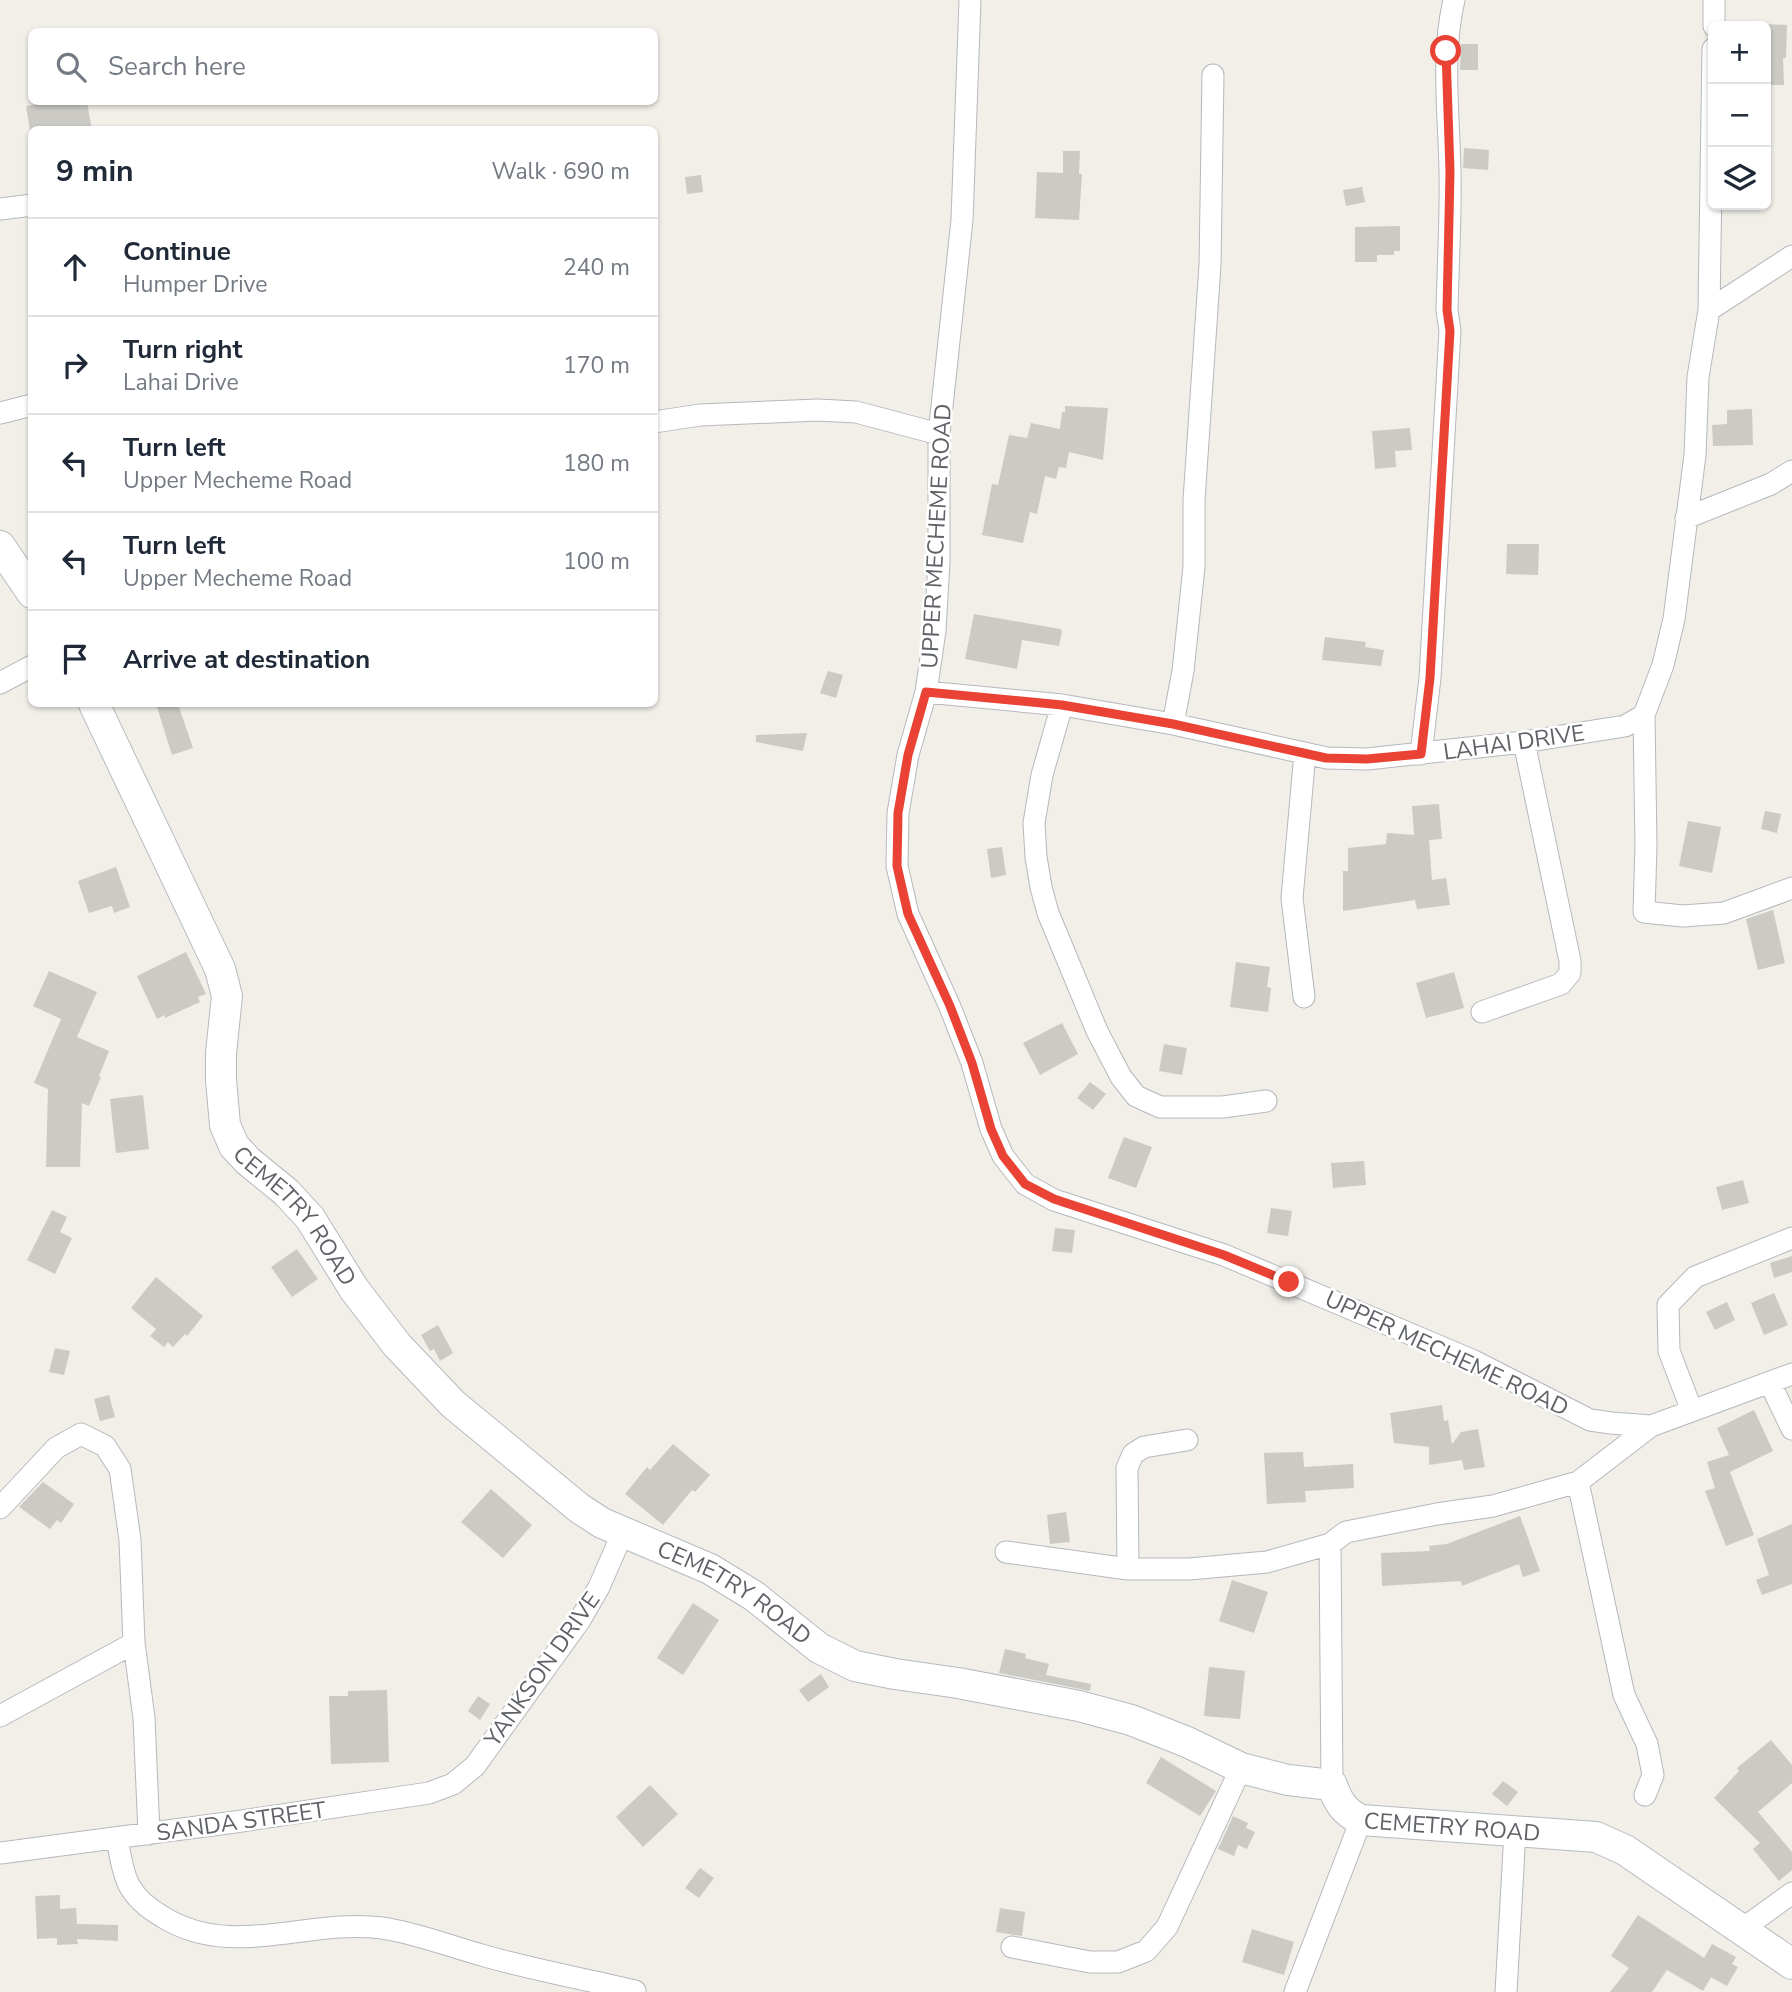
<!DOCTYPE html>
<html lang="en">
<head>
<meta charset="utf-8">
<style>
	body { margin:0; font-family:"Nunito Sans",sans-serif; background:#f6f6f7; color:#1f2937 }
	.controls { position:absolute; right:21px; top:21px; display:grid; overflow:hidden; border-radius:10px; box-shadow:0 2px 5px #0004 }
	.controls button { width:63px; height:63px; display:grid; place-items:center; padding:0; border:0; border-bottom:2px solid #e0e1e3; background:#fff; color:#1f2937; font:35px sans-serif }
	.stop { position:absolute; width:21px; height:21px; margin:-16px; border:5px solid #ea4335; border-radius:50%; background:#fff }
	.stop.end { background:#ea4335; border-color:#fff; box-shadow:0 2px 7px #0008 }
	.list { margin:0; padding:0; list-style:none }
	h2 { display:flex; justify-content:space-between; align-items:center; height:91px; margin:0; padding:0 28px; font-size:30px }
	h2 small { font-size:23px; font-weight:400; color:#747a83 }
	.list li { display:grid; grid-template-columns:46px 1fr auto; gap:21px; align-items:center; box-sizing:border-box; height:98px; padding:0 28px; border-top:2px solid #e0e1e3 }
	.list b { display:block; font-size:26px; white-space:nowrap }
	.list p { margin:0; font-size:23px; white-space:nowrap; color:#747a83 }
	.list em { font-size:23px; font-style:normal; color:#747a83 }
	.icon { flex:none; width:38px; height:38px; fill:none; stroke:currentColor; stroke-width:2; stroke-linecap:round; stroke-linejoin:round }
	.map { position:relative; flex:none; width:1792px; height:1992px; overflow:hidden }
	.search { position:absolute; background:#fff; box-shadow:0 2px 5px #0004; left:28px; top:28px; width:630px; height:77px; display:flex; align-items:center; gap:18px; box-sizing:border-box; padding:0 24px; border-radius:10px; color:#747a83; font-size:26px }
	.panel { position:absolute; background:#fff; box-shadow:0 2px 5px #0004; left:28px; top:126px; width:630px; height:581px; border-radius:10px }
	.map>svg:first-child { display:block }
	.building { fill:#cccac5 }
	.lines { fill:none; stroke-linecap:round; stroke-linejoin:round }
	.street-casing { stroke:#b5b8bc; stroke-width:23 }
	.secondary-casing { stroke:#b6babf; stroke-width:32 }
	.street { stroke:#fff; stroke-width:21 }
	.secondary { stroke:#fff; stroke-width:30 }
	.route { stroke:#ea4335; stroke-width:9 }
	.labels { text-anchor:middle; stroke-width:5; stroke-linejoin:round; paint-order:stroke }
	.street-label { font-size:23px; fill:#5f6368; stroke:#fff }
</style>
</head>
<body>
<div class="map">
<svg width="1792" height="1992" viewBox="0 0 1792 1992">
	<rect width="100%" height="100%" fill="#f1efe8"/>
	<path class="building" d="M1766,24L1787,25L1786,58H1783L1784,85H1768Z
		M1461,44H1478V70H1460Z
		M51,102H87L92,130H30L26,106Z
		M1464,148L1489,150L1488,170L1463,168Z
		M1063,151H1080L1079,174H1082L1079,220L1035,218L1037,172L1063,173Z
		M701,175L703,192L687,194L685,177Z
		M1362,187L1365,202L1346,206L1343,190Z
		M1400,226V251H1394V255H1377V262H1355V227Z
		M1065,406L1108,408L1103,460L1069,452L1066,468L1059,467L1056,479L1045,476L1037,514L1030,512L1023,543L982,535L992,484L998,485L1009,435L1027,438L1031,423L1060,429L1062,412H1065Z
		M1752,409L1753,445L1713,446L1712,425L1727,424V410Z
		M1410,428L1412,450L1395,451L1396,467L1375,469L1372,431Z
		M1507,544H1539L1538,575L1506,574Z
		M974,614L1060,629L1062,631L1059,646L1022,640L1017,669L965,659Z
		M1325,637L1366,642L1365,647L1384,650L1381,666L1322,660Z
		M828,671L843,675L836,698L820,693Z
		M156,704H178L193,748L172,755Z
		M807,733L803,751L756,742V735Z
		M1439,804L1442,839L1429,840L1432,880L1446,878L1450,905L1417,909L1415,900L1343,911V871H1348V848L1386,844L1387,833L1414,835L1412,806Z
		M1765,811L1781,814L1777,833L1761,829Z
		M1688,821L1721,827L1712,873L1679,866Z
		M1002,847L1006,875L991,878L987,849Z
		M116,867L130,907L114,913L112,906L89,913L78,881Z
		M1773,910L1785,963L1758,970L1746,919Z
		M186,952L206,994L198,997L200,1002L165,1018V1015L157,1019L137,976Z
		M1236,962L1270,967L1267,987L1271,988L1268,1012L1230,1007Z
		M49,971L97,992L77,1037L109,1051L99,1076L101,1077L89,1106L82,1103L80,1167H46L48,1089L34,1083L61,1019L33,1006Z
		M1454,972L1464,1008L1426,1018L1416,983Z
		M1062,1023L1078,1054L1040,1075L1023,1043Z
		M1164,1044L1187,1048L1182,1075L1159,1071Z
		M1090,1082L1106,1094L1093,1110L1077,1098Z
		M143,1095L149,1149L116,1153L110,1099Z
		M1124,1137L1152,1147L1136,1188L1108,1178Z
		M1364,1161L1366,1185L1333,1188L1331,1163Z
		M1743,1180L1749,1203L1722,1210L1716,1187Z
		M1271,1208L1292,1211L1288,1236L1267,1233Z
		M52,1210L67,1217L60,1232L72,1238L55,1274L27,1260Z
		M1055,1228L1075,1230L1072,1253L1052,1251Z
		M297,1249L318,1279L292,1297L271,1267Z
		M1792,1256V1272L1774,1278L1770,1263Z
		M156,1277L203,1316L187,1336L185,1334L173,1347L168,1342L164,1347L150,1336L156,1329L131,1308Z
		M1774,1293L1788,1325L1764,1335L1751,1303Z
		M1727,1302L1735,1320L1715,1330L1706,1312Z
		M438,1325L453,1353L440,1361L434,1349L430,1351L421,1335Z
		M55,1348L70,1351L64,1375L49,1372Z
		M109,1395L115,1417L100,1421L94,1399Z
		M1442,1405L1444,1421L1448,1420L1452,1444L1461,1432L1478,1429L1485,1467L1464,1470L1462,1460L1429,1465V1447L1394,1443L1390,1413Z
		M1754,1410L1773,1451L1730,1472L1754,1535L1726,1546L1705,1491L1715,1488L1707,1462L1729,1455L1717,1428Z
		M673,1444L710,1475L695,1492L692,1490L663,1525L625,1494L647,1467L650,1470Z
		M1303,1452L1304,1467L1353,1464L1354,1488L1305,1491L1306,1502L1267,1504L1264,1453Z
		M43,1482L74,1504L61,1523L57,1520L50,1529L19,1507Z
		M491,1489L532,1525L503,1558L461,1522Z
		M1066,1512L1070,1542L1050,1544L1047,1515Z
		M1520,1516L1540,1571L1523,1577L1519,1564L1462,1586L1461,1581L1382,1586L1381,1553L1430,1551L1429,1546L1447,1544Z
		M1792,1524V1584L1762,1595L1756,1580L1769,1575L1757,1539Z
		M1232,1580L1268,1592L1254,1633L1219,1621Z
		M693,1603L719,1620L683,1675L657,1658Z
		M1005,1649L1026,1654L1025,1658L1049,1664L1046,1675L1091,1684L1090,1691L999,1673Z
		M1209,1667L1245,1671L1240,1719L1204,1716Z
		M821,1674L829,1687L808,1702L799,1690Z
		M387,1690L389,1762L331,1764L329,1696H348V1691Z
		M478,1696L490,1704L480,1720L468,1711Z
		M1771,1740L1792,1765V1783L1758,1812L1792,1852V1870L1779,1881L1753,1849L1760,1843L1714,1798L1739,1771L1737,1768Z
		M1161,1757L1216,1791L1200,1816L1146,1783Z
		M1503,1781L1518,1792L1507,1806L1492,1794Z
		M650,1785L678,1814L643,1847L616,1817Z
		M1233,1816L1248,1823L1246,1828L1255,1832L1247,1849L1238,1845L1234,1856L1218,1849Z
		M700,1868L714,1878L699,1898L685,1888Z
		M60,1895V1909L76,1908L77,1924L118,1925V1941L77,1939L78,1944L57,1945V1938L37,1939L35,1896Z
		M1000,1908L1025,1912L1022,1936L996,1932Z
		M1638,1915L1704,1958L1712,1944L1736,1957L1732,1964L1738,1967L1727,1986L1711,1977L1703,1991L1667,1970L1652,1992H1610L1629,1968L1611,1956Z
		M1252,1929L1294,1942L1284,1975L1242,1962Z"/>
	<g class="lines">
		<g class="street-casing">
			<path id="street" d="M970,0L962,220L939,434V562L935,631L926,692L908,755L898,813L897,866L908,914L950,1007L972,1063L991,1129L1003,1156L1025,1184L1054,1200L1224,1255L1474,1361L1590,1420L1611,1423L1651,1426L1792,1374
				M1714,26V0
				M1713,49L1709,310L1698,377L1695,455L1674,619L1663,665L1644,715L1646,846L1644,912L1683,916L1724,913L1792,888
				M0,209L32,205
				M1709,310L1792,256
				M0,413L32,405
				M654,422L700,415L818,410L856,412L939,434
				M1686,518L1771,484L1792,471
				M0,683L32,666
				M926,692L1062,705L1173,724L1327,758L1367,759L1524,742L1625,726L1644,715
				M1062,705L1042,775L1034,823L1036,857L1041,887L1048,913L1097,1031L1121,1077L1136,1096L1160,1107H1223L1266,1101
				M1173,724L1183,671L1194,567V500L1210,265L1213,75
				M1421,754L1430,678L1450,331L1447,310C1448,264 1451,217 1450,171C1449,114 1441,56 1454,0
				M1304,997L1292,898L1305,753
				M1482,1012L1561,984L1570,973V961L1524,742
				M1770,1383L1792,1429
				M1692,1411L1669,1351L1668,1305L1695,1277L1792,1238
				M1578,1482L1624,1695L1647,1744L1653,1775L1645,1795
				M0,1508L56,1448L81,1434L105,1446L120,1469L130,1540L134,1643L144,1718L149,1834
				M1330,1544L1332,1785
				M1006,1552L1128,1569H1189L1267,1562L1330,1544L1346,1532L1437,1514L1493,1506L1578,1482L1651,1426
				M1128,1569L1127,1468L1133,1454L1144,1447L1187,1440
				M0,1716L134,1643
				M117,1839C120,1853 122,1872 129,1885C137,1900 149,1909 163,1917C232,1960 308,1918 382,1928C417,1933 451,1947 485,1956C534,1970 585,1979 635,1991
				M0,1853L235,1822L429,1793L453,1784L475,1766L580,1620L599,1587L623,1532
				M1741,1930L1792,1893
				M1012,1947L1090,1962H1118L1146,1951L1167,1927L1241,1768
				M1295,1992L1361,1820
				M1506,1992L1515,1831"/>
		</g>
		<g class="secondary-casing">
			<g id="secondary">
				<path d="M0,546L32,593"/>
				<path id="s1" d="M94,704L220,969L227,996L221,1053V1080L225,1125L234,1146L248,1161L286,1192L310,1218L354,1289L397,1345L453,1404L579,1508L602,1523L710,1569L754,1596L819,1648L855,1666L895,1674L958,1683L1079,1706L1131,1720L1187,1742L1241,1768L1288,1780L1332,1785C1338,1802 1344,1812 1361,1820L1596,1837L1625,1850L1792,1964"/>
			</g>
		</g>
		<use href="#street" class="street"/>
		<use href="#secondary" class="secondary"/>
	</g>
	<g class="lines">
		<path class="route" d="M1289,1282L1224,1255L1054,1199L1025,1184L1003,1156L991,1129L972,1063L950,1006L908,914L897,866L898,813L908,755L926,692L1062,705L1173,724L1326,758L1367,759L1421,754L1430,678L1450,331L1447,310L1450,172L1446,51"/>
	</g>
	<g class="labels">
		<g class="street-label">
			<text transform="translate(936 536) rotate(-87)" y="8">UPPER MECHEME ROAD</text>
			<text transform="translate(1514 742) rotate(-8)" y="8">LAHAI DRIVE</text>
			<text dy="8" stroke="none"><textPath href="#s1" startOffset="567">CEMETRY ROAD</textPath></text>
			<text transform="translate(1447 1353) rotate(25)" y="8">UPPER MECHEME ROAD</text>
			<text dy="8" stroke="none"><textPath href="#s1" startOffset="1155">CEMETRY ROAD</textPath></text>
			<text transform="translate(542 1669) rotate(-55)" y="8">YANKSON DRIVE</text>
			<text transform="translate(241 1821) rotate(-8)" y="8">SANDA STREET</text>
			<text dy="8" stroke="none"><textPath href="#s1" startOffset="1930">CEMETRY ROAD</textPath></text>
		</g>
	</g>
</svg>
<div class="controls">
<button>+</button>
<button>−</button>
<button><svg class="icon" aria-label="layers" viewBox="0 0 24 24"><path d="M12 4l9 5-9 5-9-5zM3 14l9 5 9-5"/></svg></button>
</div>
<div class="stop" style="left:1446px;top:51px"></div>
<div class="stop end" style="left:1289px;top:1282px"></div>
<div class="search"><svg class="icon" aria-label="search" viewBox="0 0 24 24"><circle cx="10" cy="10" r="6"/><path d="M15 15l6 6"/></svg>Search here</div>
<section class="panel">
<h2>9 min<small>Walk · 690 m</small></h2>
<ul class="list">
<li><svg class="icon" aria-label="ahead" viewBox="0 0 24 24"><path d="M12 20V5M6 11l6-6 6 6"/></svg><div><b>Continue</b><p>Humper Drive</p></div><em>240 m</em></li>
<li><svg class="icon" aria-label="right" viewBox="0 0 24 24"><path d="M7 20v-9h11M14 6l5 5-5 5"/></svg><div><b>Turn right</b><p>Lahai Drive</p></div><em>170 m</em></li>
<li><svg class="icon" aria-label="left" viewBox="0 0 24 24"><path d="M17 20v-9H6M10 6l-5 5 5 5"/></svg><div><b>Turn left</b><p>Upper Mecheme Road</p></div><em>180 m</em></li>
<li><svg class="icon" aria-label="left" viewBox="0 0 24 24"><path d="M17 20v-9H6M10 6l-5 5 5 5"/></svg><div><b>Turn left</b><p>Upper Mecheme Road</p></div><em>100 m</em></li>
<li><svg class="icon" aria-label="arrive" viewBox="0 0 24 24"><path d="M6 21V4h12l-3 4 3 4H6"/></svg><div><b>Arrive at destination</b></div></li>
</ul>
</section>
</div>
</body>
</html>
